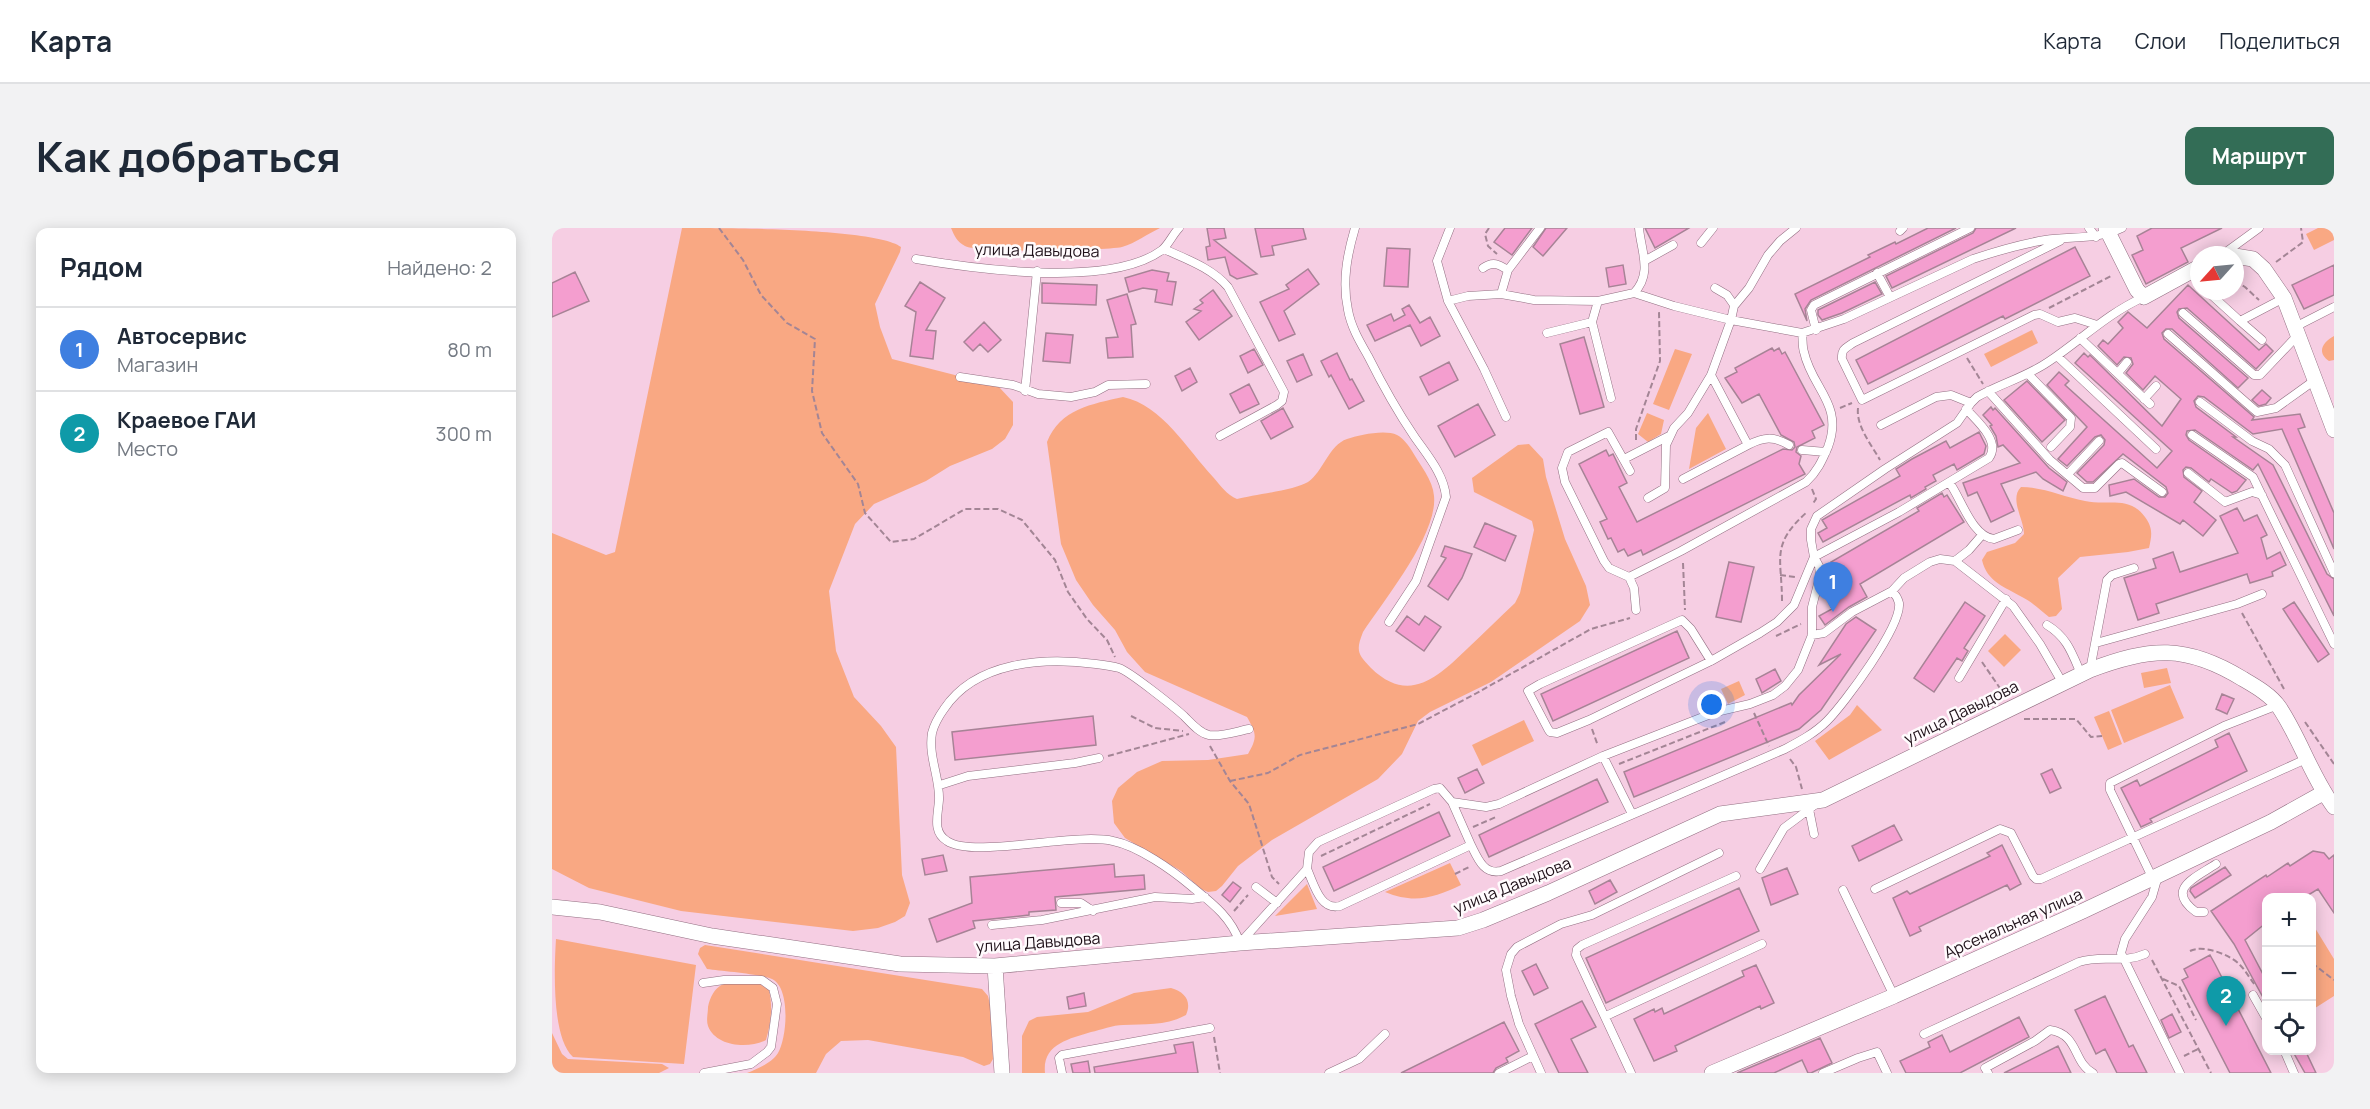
<!DOCTYPE html>
<html lang="ru">
<head>
<meta charset="utf-8">
<style>
	body { margin:0; font-family:Manrope,sans-serif; background:#f2f2f3; color:#1f2937 }
	.controls { position:absolute; right:18px; bottom:18px; display:grid; overflow:hidden; border-radius:12px; box-shadow:0 3px 15px #0003 }
	.controls button { width:54px; height:54px; display:grid; place-items:center; padding:0; border:0; border-bottom:2px solid #e0e1e3; background:#fff; color:#1f2937; font:30px sans-serif }
	.compass { position:absolute; left:1638px; top:18px; width:54px; height:54px; border-radius:50%; background:#fff; box-shadow:0 3px 15px #0003; rotate:243deg }
	.you { position:absolute; left:1160px; top:477px; width:21px; height:21px; margin:-15px; border:4px solid #fff; border-radius:50%; background:#1a73e8; box-shadow:0 0 0 9px #1a73e833 }
	.badge { display:grid; place-items:center; width:39px; height:39px; border-radius:50%; background:#336d56; color:#fff; font-size:20px; font-weight:700 }
	.pin { position:absolute; translate:-50% -50px; filter:drop-shadow(0 2px 3px #0008) }
	.pin::after { content:''; position:absolute; top:32px; width:21px; height:18px; background:inherit; clip-path:polygon(0 0,100% 0,50% 100%) }
	.list { margin:0; padding:0; list-style:none }
	h2 { display:flex; justify-content:space-between; align-items:center; height:78px; margin:0; padding:0 24px; font-size:26px }
	h2 small { font-size:20px; font-weight:400; color:#747a83 }
	.list li { display:grid; grid-template-columns:39px 1fr auto; gap:18px; align-items:center; box-sizing:border-box; height:84px; padding:0 24px; border-top:2px solid #e0e1e3 }
	.list b { display:block; font-size:22px; white-space:nowrap }
	.list p { margin:0; font-size:20px; white-space:nowrap; color:#747a83 }
	.list em { font-size:20px; font-style:normal; color:#747a83 }
	.icon { flex:none; width:33px; height:33px; fill:none; stroke:currentColor; stroke-width:2; stroke-linecap:round; stroke-linejoin:round }
	.map { position:relative; flex:none; width:1782px; height:845px; overflow:hidden; border-radius:12px }
	header { display:flex; align-items:center; gap:36px; box-sizing:border-box; height:84px; padding:0 30px; background:#fff; border-bottom:2px solid #e0e1e3 }
	header strong { font-size:28px }
	nav { display:flex; gap:33px; margin-inline-start:auto; font-size:21px }
	.intro { display:flex; align-items:center; justify-content:space-between; box-sizing:border-box; height:144px; padding:0 36px }
	h1 { margin:0; font-size:42px }
	.button { padding:15px 27px; border-radius:12px; background:#336d56; color:#fff; font-size:21px; font-weight:700 }
	main { display:flex; gap:36px; padding:0 36px }
	aside { flex:1; background:#fff; border-radius:12px; box-shadow:0 3px 15px #0003 }
	.map>svg:first-child { display:block }
	.green { fill:#f9a883 }
	.building { fill:#f49ecf; stroke:#a78396; stroke-width:1.5 }
	.lines { fill:none; stroke-linecap:round; stroke-linejoin:round }
	.lane-casing { stroke:#926f82; stroke-width:9 }
	.street-casing { stroke:#926f82; stroke-width:16 }
	.path { stroke:#a38595; stroke-width:2; stroke-dasharray:6 3; stroke-linecap:butt }
	.lane { stroke:#fff; stroke-width:8 }
	.street { stroke:#fff; stroke-width:15 }
	.labels { text-anchor:middle; stroke-width:5; stroke-linejoin:round; paint-order:stroke }
	.street-label { font-size:16px; fill:#1f1119; stroke:#fffbfd }
</style>
</head>
<body>
<header>
<strong>Карта</strong>
<nav><a>Карта</a><a>Слои</a><a>Поделиться</a></nav>
</header>
<div class="intro"><h1>Как добраться</h1><a class="button">Маршрут</a></div>
<main>
<aside>
<h2>Рядом<small>Найдено: 2</small></h2>
<ul class="list">
<li><span class="badge" style="background:#3f7fe0">1</span><div><b>Автосервис</b><p>Магазин</p></div><em>80 m</em></li>
<li><span class="badge" style="background:#0f9aa8">2</span><div><b>Краевое ГАИ</b><p>Место</p></div><em>300 m</em></li>
</ul>
</aside>
<div class="map">
<svg width="1782" height="845" viewBox="0 0 1782 845">
	<rect width="100%" height="100%" fill="#f6cee3"/>
	<path class="green" d="M130,0C170,0 325,0 349,19L348,24L323,76L328,99L340,131L446,158L461,174V197L453,211L440,221L398,238L374,253L322,276L303,296L277,363L284,423L302,469L329,498L344,519L350,647L358,675L353,688L343,694L326,700L301,703L129,683L37,660L0,641V305L54,327L63,324Z
		M399,0H608C595,6 584,15 570,19C552,23 425,25 413,18C405,14 402,7 399,0Z
		M1766,0H1782V12L1762,22L1754,6Z
		M1480,102L1486,115L1439,139L1432,126Z
		M1782,108V132L1777,133C1764,124 1771,114 1782,108Z
		M1123,121L1140,126L1117,182L1101,176Z
		M571,169C610,177 635,221 661,249C668,257 675,267 685,271C701,267 743,262 756,254C771,244 777,217 795,211C807,207 833,201 845,207C851,210 857,218 860,223C868,237 881,252 882,268C886,306 832,372 811,404C804,422 805,426 819,440C857,477 886,449 916,420C932,405 947,390 963,375L968,365L982,302L980,293L922,264L920,250L966,217L977,216L991,231L994,249L1013,311L1034,358L1038,377L1028,393L939,454L878,484L866,493L850,526L826,551L720,612L686,638L670,658L664,663L656,664L649,661L629,643L573,610L562,595L560,573L566,560L585,544L610,533L656,532L696,526C706,509 704,505 695,489L593,444L575,424L563,402L541,377L524,352L509,316L495,214C508,181 540,176 571,169Z
		M1095,185L1112,192L1109,206L1096,214L1086,206Z
		M1156,185L1174,221L1137,241L1144,200Z
		M1469,259C1491,259 1511,269 1533,273C1556,278 1577,267 1593,289C1601,300 1600,307 1597,320L1576,324L1528,329L1506,350L1510,381L1504,388L1497,389C1488,382 1480,374 1470,369C1453,359 1435,354 1430,332L1435,324L1463,315L1472,306C1472,291 1457,271 1469,259Z
		M1453,406L1469,422L1452,439L1436,423Z
		M1615,440L1619,455L1592,460L1589,445Z
		M1187,453L1193,467L1176,476L1169,461Z
		M1618,457L1632,490L1572,515L1559,482Z
		M1305,477L1330,502L1277,532L1263,513L1298,487Z
		M1557,483L1570,516L1556,522L1542,489Z
		M972,492L982,513L930,538L920,517Z
		M898,635L909,657C882,670 862,676 833,664Z
		M755,656L765,681L723,688Z
		M1760,695L1782,731V768L1760,782Z
		M4,711L144,737L132,836L21,829C0,810 2,744 4,711Z
		M153,717L430,761L436,768L438,777L441,831L438,836L432,838L411,829L316,812L289,813L274,826L264,845H195C205,841 220,835 226,825C235,810 239,760 220,751C208,746 170,743 155,741L146,726L148,720Z
		M171,756H208L217,762C221,780 219,794 214,812C197,821 164,819 156,798C154,792 156,785 156,779C158,769 162,761 171,756Z
		M619,760C633,764 640,773 634,787C614,798 593,796 571,797C561,797 549,802 539,804C517,811 490,816 493,845H470V808L477,793L485,789L536,784L582,765Z
		M0,805L10,826L16,831L110,836L117,840L107,845H0Z"/>
	<path class="building" d="M655,0H672L674,10L662,12L705,46L685,51L678,47L673,29L656,32L654,19L658,18Z
		M703,0H751L754,11L720,18L722,27L709,29Z
		M953,0H980L960,27L942,14Z
		M994,0H1015L991,28L981,19Z
		M1093,0H1137L1103,20Z
		M1376,0H1404L1259,72L1253,81L1255,93L1243,66L1318,29L1316,27L1343,14L1344,16Z
		M1424,0H1464L1340,60L1334,48L1421,5Z
		M1600,0H1670L1629,20L1636,34L1594,56L1580,27L1591,22L1585,8Z
		M1523,19L1538,48L1453,91L1451,88L1316,156L1304,132Z
		M835,20L858,21L856,59L832,58Z
		M1071,37L1074,56L1057,59L1054,40Z
		M1782,37V67L1752,81L1740,57Z
		M756,41L767,56L732,83L743,106L727,113L708,74L737,61L734,57Z
		M600,42L617,45L615,53L624,54L620,77L603,74L605,62L591,60L577,64L573,50Z
		M23,44L37,73L0,89V55Z
		M368,54L393,70L374,102L384,103L381,131L358,128L364,84L353,78Z
		M1323,54L1330,66L1290,85L1270,92L1266,87V82Z
		M490,55L545,57L544,77L490,75Z
		M1636,57L1707,122L1714,116L1721,123L1704,141L1635,80L1627,81L1625,84L1627,90L1696,150L1686,160L1620,101H1614L1610,105L1612,111L1702,189L1700,192L1748,186L1753,199L1746,201L1782,285V321L1730,201L1701,206L1652,169L1646,168L1642,173L1644,179L1684,209H1681L1721,237L1775,346L1782,351V388L1706,236L1701,242L1643,202L1635,203L1634,207L1637,212L1694,252L1685,263L1680,265L1659,251L1657,254L1639,240L1634,239L1631,242L1632,249L1650,263L1642,274L1664,292L1651,308L1631,292L1628,296L1574,264L1558,268L1557,257L1582,251L1607,269H1613L1616,265L1614,259L1571,226L1541,254H1535L1525,245L1552,217L1553,212L1549,207L1543,209L1515,238L1506,231L1535,199L1495,157L1507,144L1517,153L1513,157L1605,240L1620,223L1523,135L1532,125L1536,129L1538,127L1610,198L1629,171L1603,148L1591,162L1574,145L1581,136L1579,130L1572,129L1565,137L1546,118L1551,112L1556,116L1571,100L1566,94L1576,84L1595,100Z
		M661,62L680,88L647,112L634,94L649,83L642,81L651,75L648,72Z
		M575,66L584,96L579,97L581,129L556,130L554,110L566,109L555,72Z
		M857,77L868,95L878,89L888,108L869,118L858,97L823,113L815,97L839,86L842,93L853,87L850,81Z
		M432,94L449,112L436,124L428,116L421,123L412,114Z
		M494,105L521,107L518,135L491,133Z
		M1032,109L1052,179L1028,186L1008,116Z
		M1220,120L1222,123L1227,120L1230,126L1233,124L1272,197L1260,203L1263,210L1245,219L1244,224L1249,228L1247,236L1253,246L1091,327L1089,322L1076,328L1072,321L1066,324L1059,310L1056,311L1048,294L1055,291L1027,236L1054,222L1057,228L1061,226L1075,255L1067,259L1085,294L1231,221L1240,222L1243,219L1242,214L1229,207L1207,166L1190,175L1173,150L1185,144L1183,140Z
		M702,121L711,137L696,145L688,128Z
		M785,125L798,152L800,151L812,173L797,181L779,147L777,149L769,133Z
		M751,126L760,147L745,154L735,133Z
		M897,134L906,152L877,167L868,149Z
		M638,140L645,154L630,163L623,148Z
		M1475,153L1513,192L1490,214L1452,172Z
		M697,156L707,176L688,185L678,166Z
		M1710,162L1719,170L1714,176L1707,178L1700,172Z
		M926,176L943,207L903,229L886,198Z
		M1439,179L1441,182L1443,180L1497,240L1515,254L1511,263L1491,251L1484,244L1449,256L1462,283L1439,294L1425,264L1416,268L1411,255L1468,235L1451,217L1446,219L1444,208L1438,198L1440,197L1431,187Z
		M731,180L741,199L719,211L709,193Z
		M1427,204L1434,218L1432,226L1405,242L1402,236L1381,247L1384,253L1373,259L1374,261L1359,270L1358,267L1271,314L1266,305L1275,300L1270,292L1348,248L1344,241L1360,231L1394,213L1398,220Z
		M1390,265L1392,269L1395,267L1412,294L1308,356L1315,369L1297,379L1273,397L1267,388L1280,381L1277,375L1288,369L1276,348L1284,343L1279,334L1367,283L1365,280Z
		M1685,280L1692,293L1705,287L1715,307L1709,310L1715,331L1728,324L1734,337L1720,344L1721,348L1698,355L1695,346L1604,376L1607,385L1586,392L1572,350L1604,340L1601,331L1621,324L1628,344L1686,325L1668,288Z
		M933,295L964,308L953,333L922,319Z
		M893,318L920,326L910,350L896,372L876,358L894,330L889,328Z
		M1177,334L1202,339L1189,394L1164,389Z
		M1413,374L1433,388L1412,420L1416,423L1410,433L1405,430L1382,464L1362,450Z
		M1742,374L1777,426L1766,434L1731,381Z
		M855,388L867,397L873,388L889,399L872,423L844,403Z
		M1304,389L1324,402L1269,482L1247,501L1082,569L1072,544L1239,475L1240,477L1247,467L1289,426L1267,437L1294,396Z
		M1125,403L1137,430L1001,493L989,466Z
		M1223,441L1229,453L1210,465L1204,451Z
		M1670,466L1682,471L1675,486L1664,481Z
		M541,488L544,517L403,532L400,504Z
		M1677,505L1695,543L1598,591L1600,594L1589,599L1569,560L1585,552L1588,558L1666,519L1663,512Z
		M925,541L932,555L913,565L906,550Z
		M1500,541L1509,560L1498,565L1489,546Z
		M1045,551L1056,574L937,629L927,607Z
		M887,584L898,608L782,663L771,639Z
		M1342,597L1350,612L1307,633L1300,618Z
		M1450,617L1469,656L1458,662L1455,657L1367,699L1369,703L1358,708L1341,670L1355,663L1358,666L1438,628L1435,625Z
		M1761,623L1772,625L1777,631L1782,627V685L1766,661L1753,669H1714V695L1693,712L1714,752V775L1682,716L1659,683L1714,647L1715,649L1736,635L1738,638Z
		M391,627L395,643L373,647L370,631Z
		M562,636L563,649L592,647L593,661L503,669L504,682L477,684V687L421,693L423,700L385,714L377,691L420,675L418,649Z
		M1673,639L1679,647L1643,670L1638,663L1639,660Z
		M1235,640L1246,666L1219,677L1210,650Z
		M1058,652L1065,664L1043,676L1037,663Z
		M681,654L689,660L678,674L670,667Z
		M1187,660L1207,703L1054,775L1034,730Z
		M1658,727L1663,736L1719,845H1678L1630,752L1636,749L1632,741Z
		M984,736L996,760L982,767L970,743Z
		M1204,737L1222,775L1209,781L1208,778L1123,818L1125,823L1102,833L1082,791L1102,781L1103,784L1110,780L1112,786L1192,748L1190,743Z
		M532,765L534,778L517,781L515,769Z
		M1553,768L1577,819L1581,817L1595,845H1565L1553,821L1544,826L1523,782Z
		M1030,773L1044,799L1019,811L1036,845H1007L983,796Z
		M1620,786L1629,804L1617,810L1609,792Z
		M1467,789L1477,809L1408,845H1354L1348,833L1378,819L1376,814L1390,807L1398,824Z
		M952,794L967,823L954,830L956,834L944,840L941,845H849Z
		M1268,810L1280,835L1259,845H1256L1250,832L1222,845H1185Z
		M641,814L646,845H543L542,839L624,825L622,817Z
		M1506,818L1519,845H1452Z
		M1740,822H1753L1764,845H1753Z
		M536,833L538,845H521L519,836Z"/>
	<g class="lines">
		<g class="lane-casing">
			<path id="lane" d="M803,0C795,27 790,54 796,82C799,99 808,114 816,128C830,156 845,183 862,208C875,227 892,246 894,269L864,353L837,394
				M898,0L885,33L896,73L916,68L949,66L982,72L1046,73L1082,65L1122,78L1179,92L1250,105L1292,91L1421,31C1445,23 1469,16 1493,12C1520,8 1545,12 1570,0
				M1537,0L1544,9
				M1348,3L1351,0
				M1508,13L1301,115C1294,120 1289,121 1290,131L1310,172L1482,87L1488,86L1506,94L1523,90L1545,97
				M1149,15L1161,0
				M612,21C634,31 660,40 676,59L732,164L730,173L725,177L668,208
				M1670,27L1707,0
				M364,31C424,41 559,60 610,22C617,16 621,6 627,0
				M1094,32L1121,17
				M931,40C941,33 946,36 956,42
				M1325,45L1338,69
				M1163,60L1175,67L1182,77
				M1655,63L1688,93L1732,70
				M1082,65C1101,45 1089,23 1087,0
				M949,66L956,42L988,0
				M896,73L932,141L954,189
				M1046,73L1040,94L1059,170
				M1631,85L1702,147H1708L1746,107
				M1688,93L1710,112
				M1743,99L1782,79
				M1264,102L1259,82L1262,77L1418,0
				M995,105L1040,94
				M1616,106L1705,184L1724,180L1763,152
				M1528,110L1598,176
				M1505,128L1604,221
				M1566,145L1575,134
				M1476,146L1519,190L1518,199L1499,219
				M1159,147L1196,217C1212,209 1221,208 1237,217
				M408,149L461,157L486,166L519,169L543,164L556,157L594,156
				M473,163L485,43
				M1436,163L1498,232L1531,260H1543L1567,236L1570,235L1610,264
				M1592,171L1604,158
				M1648,174L1700,213L1717,221L1733,237L1782,345
				M1329,197L1384,169L1399,167L1419,175
				M1640,207L1701,249L1782,416
				M1250,222L1274,224
				M1072,231L1117,208
				M1078,243L1056,204L1016,224L1010,240L1013,254L1052,333L1057,340L1077,349L1129,323L1254,254C1265,244 1270,233 1276,219C1292,176 1260,161 1252,124C1250,118 1251,111 1250,105
				M1636,245L1673,274L1700,264L1710,267
				M1516,246L1547,213
				M1131,251L1196,217
				M1397,254C1409,270 1420,309 1442,311L1466,302
				M1096,270L1113,260L1114,217L1122,200L1136,185L1159,147L1179,92L1182,78L1197,60L1216,27L1228,13L1244,0
				M1403,333L1417,322L1430,307
				M1077,349L1082,360L1084,382
				M1495,397C1515,409 1520,425 1529,446
				M1260,407L1272,405L1300,384L1340,363L1352,350L1378,334L1388,331L1403,333L1461,378L1488,416L1510,454
				M1544,415L1685,376L1710,366
				M1159,433L1139,401L1130,392L988,456L976,463L996,501L998,504L1005,505L1037,492L1159,433L1208,405L1225,394L1242,377L1262,329L1347,284L1437,230C1449,213 1425,193 1414,181
				M1538,442L1555,352L1560,347L1582,340
				M1407,450L1454,371
				M697,501C686,503 669,509 657,507C647,505 639,495 632,488C622,479 577,443 567,440C560,438 552,437 544,436C492,429 424,433 392,481C387,488 382,497 380,505C376,528 388,550 387,572C386,587 380,604 395,613C422,631 521,604 561,613C586,618 620,642 639,658C660,675 679,689 688,715L755,641L757,624L766,614L882,561L888,560L900,574L934,579L947,576L1051,528L1164,484L1198,476L1221,467L1233,458L1246,442L1260,407V379L1268,348L1267,338L1262,329L1259,312V301L1265,288L1333,241L1405,195L1419,175L1425,169C1448,156 1474,149 1496,134C1529,112 1556,85 1592,69
				M1051,528L1080,586
				M388,557L416,548L523,535L547,530
				M900,574L919,617
				M1257,581L1262,606
				M755,641C762,656 768,683 788,678L919,617C926,631 932,647 949,643L1233,521C1248,513 1263,505 1275,493C1292,476 1350,398 1347,375C1346,371 1343,366 1340,363
				M1208,641L1232,600L1264,576
				M1606,648L1600,669L1573,711L1569,725L1628,845
				M1600,649L1558,562V555L1672,498L1726,477
				M704,659L725,675
				M1323,661L1448,601L1459,605L1481,648L1484,651H1489L1754,531
				M1291,662L1342,768
				M509,675H529L541,683
				M1652,684H1644C1613,661 1643,650 1664,636
				M440,697L490,692L603,669L640,671L653,669
				M151,755L172,752H210L221,760L225,776L219,819L215,824L199,836L152,845
				M1701,767L1714,790
				M1054,788L1210,716
				M1372,806L1527,734C1550,726 1571,736 1593,726
				M1732,822L1742,845
				M510,845L507,830L510,827L658,800
				M777,845L807,831L833,806
				M947,845L981,828
				M989,845L967,796L959,768L954,742L959,726L965,719L1009,696L1040,687L1167,625
				M1079,845L1024,727L1025,721L1030,717L1184,648
				M1271,845L1306,830L1325,824L1335,845
				M1436,845L1433,840L1483,813L1498,802C1527,806 1521,835 1541,845"/>
		</g>
		<g class="street-casing">
			<path id="street" d="M1554,0L1585,62L1592,69L1647,39
				M1683,28L1701,31L1712,41L1732,70L1782,202
				M0,679L48,684L160,708L348,736L443,738L688,715L906,700L931,692L996,665L1168,586L1271,572L1538,442C1598,419 1634,416 1691,451C1703,458 1719,467 1727,479C1748,510 1759,548 1782,579
				M443,738L450,845
				M1160,845L1342,768L1531,683L1719,594L1771,565"/>
		</g>
		<path class="path" d="M167,0L191,32L209,67L235,95L263,111L260,163L270,205L306,256L313,285L339,314L362,311L413,281H446L470,292L503,332L516,364L535,391L555,412L563,429
			M937,0L933,6L936,18L945,26
			M1724,34L1751,14L1749,0
			M1683,53L1693,59L1707,72
			M1497,80L1561,47
			M1415,130L1431,156
			M1288,180L1300,175
			M1306,180C1304,198 1319,216 1328,232
			M1084,212V201L1108,133L1107,84
			M1260,261L1264,271L1260,277
			M1131,335L1133,382
			M1228,347L1243,349
			M1230,373C1230,330 1218,317 1255,284
			M1690,385L1732,461
			M1224,408L1249,396
			M1430,434L1454,469
			M1202,485L1217,518
			M579,488L603,500L631,503
			M1472,491H1524L1539,509L1550,508
			M1753,494L1782,536
			M1040,501L1046,518
			M658,518L678,553L697,576L720,649L727,656
			M556,528L637,506
			M1238,531L1244,539L1250,561
			M1067,536L1173,494
			M678,553L716,545L748,527L866,496L923,466L1039,401L1078,390
			M921,599L944,589
			M769,628L878,576
			M903,646L919,638
			M682,683L696,667
			M1638,723C1651,716 1679,727 1688,737C1694,743 1698,751 1703,757
			M1600,732L1659,845
			M1760,735L1782,752
			M1611,751L1627,758L1644,792
			M662,809L668,845
			M1632,828L1646,821"/>
		<use href="#lane" class="lane"/>
		<use href="#street" class="street"/>
	</g>
	<g class="labels">
		<g class="street-label">
			<text transform="translate(485 22) rotate(1)" y="6">улица Давыдова</text>
			<text transform="translate(1409 484) rotate(-26)" y="6">улица Давыдова</text>
			<text transform="translate(960 657) rotate(-22)" y="6">улица Давыдова</text>
			<text transform="translate(1461 695) rotate(-24)" y="6">Арсенальная улица</text>
			<text transform="translate(486 714) rotate(-4)" y="6">улица Давыдова</text>
		</g>
	</g>
</svg>
<div class="controls">
<button>+</button>
<button>−</button>
<button><svg class="icon" aria-label="locate" viewBox="0 0 24 24"><circle cx="12" cy="12" r="6"/><path d="M12 2v4M12 18v4M2 12h4M18 12h4"/></svg></button>
</div>
<svg class="compass" viewBox="-18 -18 36 36"><path d="M0-13l5 13h-10z" fill="#e53935"/><path d="M0 13l5-13h-10z" fill="#747a83"/></svg>
<div class="you"></div>
<div class="pin badge" style="left:1281px;top:384px;background:#3f7fe0">1</div>
<div class="pin badge" style="left:1674px;top:798px;background:#0f9aa8">2</div>
</div>
</main>
</body>
</html>
